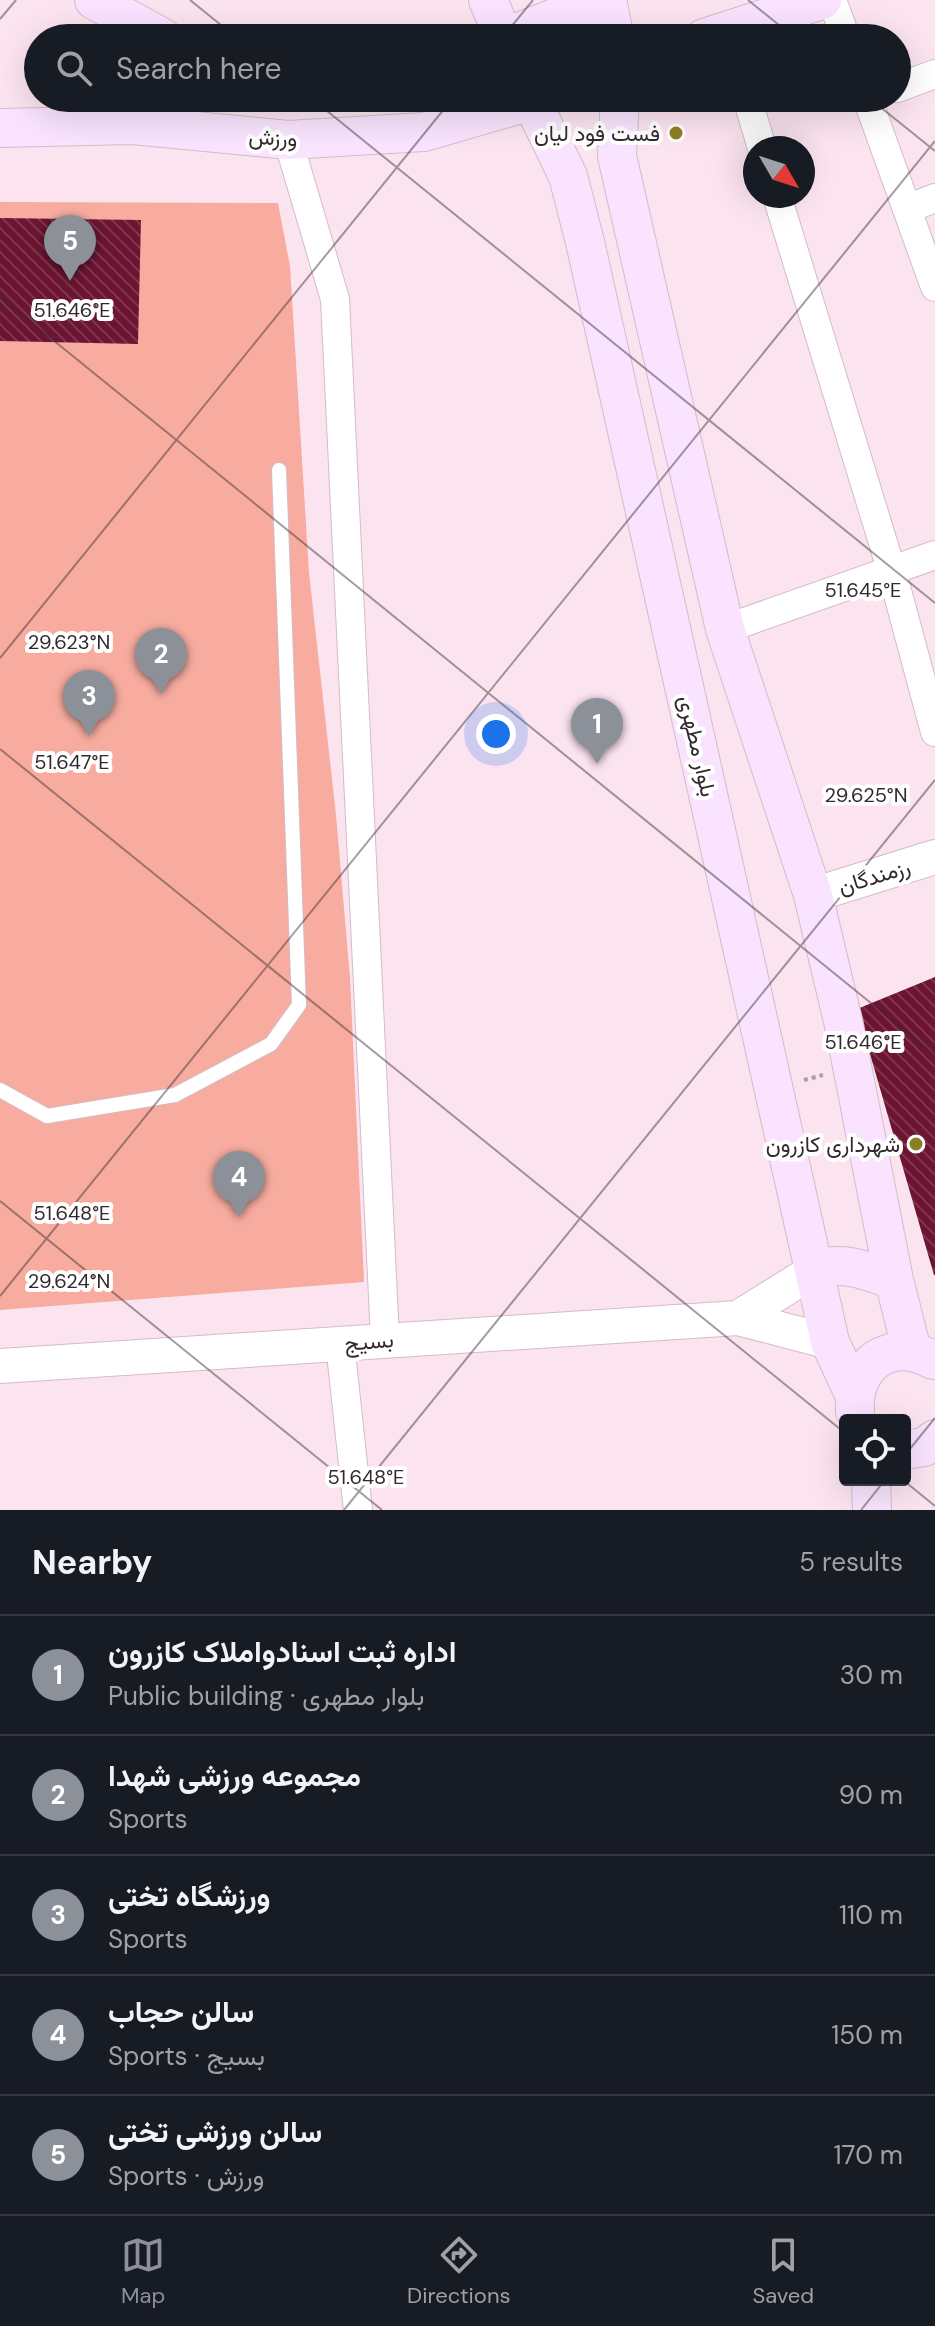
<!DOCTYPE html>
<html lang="en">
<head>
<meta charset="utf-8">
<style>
	body { margin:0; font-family:"DM Sans",Vazirmatn,sans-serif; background:#20242c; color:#f1f3f6 }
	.controls { position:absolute; right:24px; bottom:24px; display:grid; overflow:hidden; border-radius:8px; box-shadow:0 8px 32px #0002 }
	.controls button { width:72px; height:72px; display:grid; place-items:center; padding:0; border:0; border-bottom:2px solid #363941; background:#171b24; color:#f1f3f6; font:40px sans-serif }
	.compass { position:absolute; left:743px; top:136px; width:72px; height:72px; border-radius:50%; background:#171b24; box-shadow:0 8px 32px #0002; rotate:129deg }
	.you { position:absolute; left:496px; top:734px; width:28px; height:28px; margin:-20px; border:6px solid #fff; border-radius:50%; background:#1a73e8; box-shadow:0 0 0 12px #1a73e833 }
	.badge { display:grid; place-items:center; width:52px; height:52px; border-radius:50%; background:#8c9099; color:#fff; font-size:26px; font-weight:700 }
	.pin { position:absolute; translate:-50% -66px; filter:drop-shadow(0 2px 4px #0008) }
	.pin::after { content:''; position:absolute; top:42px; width:28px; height:24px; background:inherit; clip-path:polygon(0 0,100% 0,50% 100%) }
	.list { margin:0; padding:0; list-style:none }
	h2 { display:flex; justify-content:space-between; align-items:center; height:104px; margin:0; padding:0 32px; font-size:34px }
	h2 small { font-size:26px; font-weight:400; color:#9ea1a6 }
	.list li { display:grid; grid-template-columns:52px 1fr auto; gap:24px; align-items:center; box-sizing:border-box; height:120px; padding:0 32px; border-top:2px solid #363941 }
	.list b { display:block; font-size:30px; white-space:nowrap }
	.list p { margin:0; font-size:26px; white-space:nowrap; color:#9ea1a6 }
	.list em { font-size:26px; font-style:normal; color:#9ea1a6 }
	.icon { flex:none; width:44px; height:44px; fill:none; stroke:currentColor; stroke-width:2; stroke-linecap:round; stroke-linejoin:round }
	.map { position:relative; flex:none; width:935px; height:1510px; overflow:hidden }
	.search { position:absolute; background:#171b24; box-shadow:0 8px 32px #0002; left:24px; right:24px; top:24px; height:88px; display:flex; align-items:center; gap:20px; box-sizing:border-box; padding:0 28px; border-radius:44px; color:#9ea1a6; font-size:30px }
	.sheet { height:704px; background:#171b24 }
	nav { display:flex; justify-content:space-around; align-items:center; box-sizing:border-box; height:112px; border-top:2px solid #363941; background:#171b24; font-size:22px; color:#9ea1a6 }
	nav a { display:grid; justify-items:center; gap:4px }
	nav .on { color:#8c9099 }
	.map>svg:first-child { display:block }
	.grass { fill:#f7ac9f }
	.building { fill:url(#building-back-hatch) }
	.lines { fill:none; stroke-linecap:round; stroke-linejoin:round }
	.service-casing { stroke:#d3bcc9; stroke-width:16 }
	.minor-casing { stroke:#d3bcc9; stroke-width:30 }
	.tertiary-casing { stroke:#d3bcc9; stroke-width:36 }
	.secondary-casing { stroke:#d3bcc9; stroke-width:40 }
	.path { stroke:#ae9ca6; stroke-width:4; stroke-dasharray:4 4; stroke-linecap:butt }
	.service { stroke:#fff; stroke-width:14 }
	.minor { stroke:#fff; stroke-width:28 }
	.tertiary { stroke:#fff; stroke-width:34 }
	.secondary { stroke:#f9e3fe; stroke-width:38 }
	.ticks { fill:none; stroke:#32292e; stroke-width:2; stroke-opacity:0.45 }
	.poi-dot { fill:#8b7e25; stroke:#fff; stroke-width:3 }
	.labels { text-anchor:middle; stroke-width:8; stroke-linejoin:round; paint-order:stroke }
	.poi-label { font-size:22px; fill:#32292e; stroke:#fff; text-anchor:end }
	.street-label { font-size:22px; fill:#32292e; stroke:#fff }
	.ticks-label { font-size:20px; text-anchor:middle; fill:#32292e; stroke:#fff; stroke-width:8; stroke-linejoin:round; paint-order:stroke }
</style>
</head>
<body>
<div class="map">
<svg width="935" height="1510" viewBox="0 0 935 1510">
	<defs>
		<pattern id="building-back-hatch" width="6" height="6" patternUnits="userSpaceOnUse" patternTransform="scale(2)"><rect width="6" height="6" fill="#6c1431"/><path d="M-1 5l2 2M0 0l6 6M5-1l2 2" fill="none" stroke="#7d364e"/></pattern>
	</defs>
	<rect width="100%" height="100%" fill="#fbe3f0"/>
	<path class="grass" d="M0,202L278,203L290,266L309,573L336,815L350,978L364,1282L0,1310Z"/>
	<path class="building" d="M0,218L141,220L138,344L0,341Z
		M935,977V1275H934L857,1009Z"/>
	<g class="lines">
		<g class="service-casing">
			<path id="service" d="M0,1090L47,1116L175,1095L271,1044L299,1005L279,470"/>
		</g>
		<g class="minor-casing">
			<path id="minor" d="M832,0L846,38
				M897,88L935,74
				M747,98L762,148
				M867,98L935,287
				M288,140L335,299L385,1339
				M777,196L892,572L935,732
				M907,209L935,198
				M725,629L935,555
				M340,1344L358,1510"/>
		</g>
		<g class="tertiary-casing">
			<path id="tertiary" d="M813,895L935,857
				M738,1318L815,1270
				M0,1366L738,1318L830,1342"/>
		</g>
		<g class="secondary-casing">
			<path id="secondary" d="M94,0L163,38
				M488,0L504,38
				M607,0L615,38
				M503,38L601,0
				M704,38L822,0
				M530,98L568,176L585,242L830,1342L854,1394
				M620,98L617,156L725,629L813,895L844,1025L894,1280L912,1351
				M0,128L133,125L288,140L424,132L541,98
				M815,1270C843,1260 867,1271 894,1280
				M855,1411C852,1365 890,1336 933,1360
				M905,1450L924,1447L935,1439
				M871,1480L872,1510"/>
		</g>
		<path class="path" d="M804,1080L823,1075"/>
		<use href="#service" class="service"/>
		<use href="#minor" class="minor"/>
		<use href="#tertiary" class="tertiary"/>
		<use href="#secondary" class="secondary"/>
	</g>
	<path class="ticks" d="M190,0L237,38M748,0L795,38M0,19L16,0M502,38L533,0M311,98L935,603M869,98L935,151M0,297L935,1055M0,658L453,98M0,749L845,1433M0,1201L382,1510M0,1296L935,141M905,1455L935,1418M903,1480L935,1506M344,1510L935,780M861,1510L885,1480"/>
	<g class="poi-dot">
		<circle cx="676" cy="133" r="8"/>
		<circle cx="916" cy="1144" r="8"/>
	</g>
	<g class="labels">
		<g class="poi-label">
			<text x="660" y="141">فست فود لیان</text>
			<text x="900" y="1152">شهرداری کازرون</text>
		</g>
		<g class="street-label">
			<text transform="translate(273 137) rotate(3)" y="8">ورزش</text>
			<text transform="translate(698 746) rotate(77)" y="8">بلوار مطهری</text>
			<text transform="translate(874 876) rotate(-17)" y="8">رزمندگان</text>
			<text transform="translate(369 1341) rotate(-5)" y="8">بسیج</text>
		</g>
	</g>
	<g class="ticks-label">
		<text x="72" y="317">51.646°E</text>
		<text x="863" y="597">51.645°E</text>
		<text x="69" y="649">29.623°N</text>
		<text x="72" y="769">51.647°E</text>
		<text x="866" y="802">29.625°N</text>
		<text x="863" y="1049">51.646°E</text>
		<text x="72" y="1220">51.648°E</text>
		<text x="69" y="1288">29.624°N</text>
		<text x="366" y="1484">51.648°E</text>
	</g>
</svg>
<div class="controls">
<button><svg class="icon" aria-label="locate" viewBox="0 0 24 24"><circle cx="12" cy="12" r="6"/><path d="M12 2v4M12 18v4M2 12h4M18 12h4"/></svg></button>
</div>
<svg class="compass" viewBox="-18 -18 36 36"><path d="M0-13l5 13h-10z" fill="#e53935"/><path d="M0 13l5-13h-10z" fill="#9ea1a6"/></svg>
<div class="you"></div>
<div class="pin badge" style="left:597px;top:764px">1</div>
<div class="pin badge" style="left:161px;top:694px">2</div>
<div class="pin badge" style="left:89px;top:736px">3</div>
<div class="pin badge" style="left:239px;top:1217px">4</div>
<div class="pin badge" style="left:70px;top:281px">5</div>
<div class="search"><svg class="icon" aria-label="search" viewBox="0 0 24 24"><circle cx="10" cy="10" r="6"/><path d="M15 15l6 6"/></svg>Search here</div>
</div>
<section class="sheet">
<h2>Nearby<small>5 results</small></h2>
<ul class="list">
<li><span class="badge">1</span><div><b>اداره ثبت اسنادواملاک کازرون</b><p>Public building · بلوار مطهری</p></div><em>30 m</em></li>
<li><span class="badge">2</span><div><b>مجموعه ورزشی شهدا</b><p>Sports</p></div><em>90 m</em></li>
<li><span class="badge">3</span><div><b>ورزشگاه تختی</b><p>Sports</p></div><em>110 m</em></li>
<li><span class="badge">4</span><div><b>سالن حجاب</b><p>Sports · بسیج</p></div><em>150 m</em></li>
<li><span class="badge">5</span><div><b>سالن ورزشی تختی</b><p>Sports · ورزش</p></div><em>170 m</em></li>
</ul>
</section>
<nav>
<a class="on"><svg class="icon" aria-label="map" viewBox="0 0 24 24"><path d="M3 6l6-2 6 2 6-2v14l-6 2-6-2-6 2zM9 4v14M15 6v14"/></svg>Map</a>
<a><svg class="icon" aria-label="directions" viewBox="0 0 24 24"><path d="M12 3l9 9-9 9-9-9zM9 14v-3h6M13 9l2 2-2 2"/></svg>Directions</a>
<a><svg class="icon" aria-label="saved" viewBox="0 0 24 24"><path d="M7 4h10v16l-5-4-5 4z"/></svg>Saved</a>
</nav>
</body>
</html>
